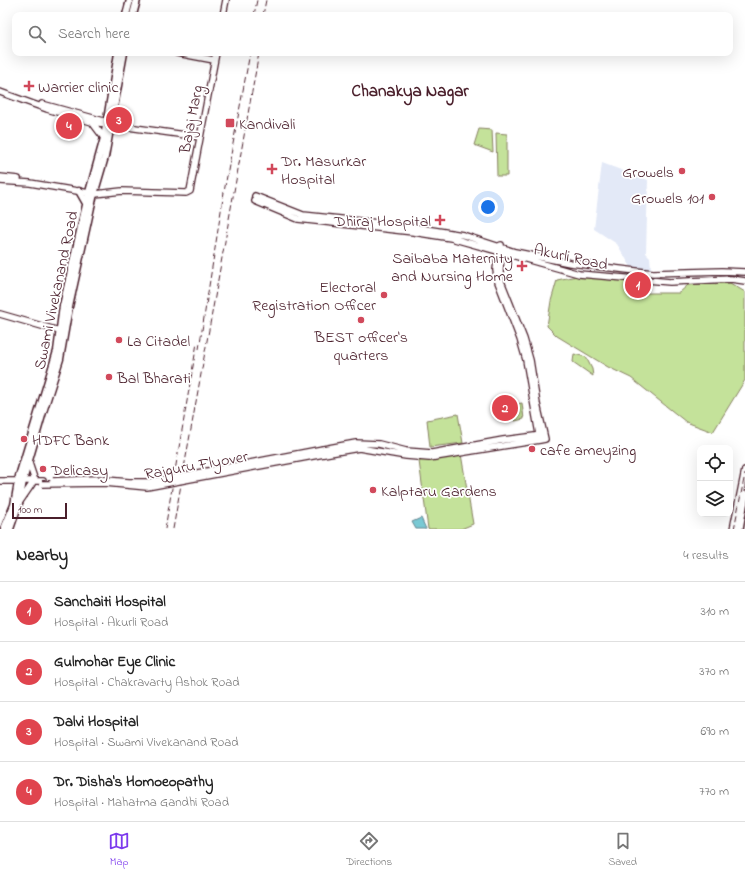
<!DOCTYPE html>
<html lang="en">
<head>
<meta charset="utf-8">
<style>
	body { margin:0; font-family:"Indie Flower",sans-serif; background:#f2f2f2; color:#222 }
	.controls { position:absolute; right:12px; bottom:12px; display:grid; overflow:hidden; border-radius:8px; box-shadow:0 4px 16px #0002 }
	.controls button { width:36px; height:36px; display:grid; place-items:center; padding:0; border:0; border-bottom:1px solid #e0e0e0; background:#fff; color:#222; font:20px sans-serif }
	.scale { position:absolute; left:12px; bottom:10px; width:55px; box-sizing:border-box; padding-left:4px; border:2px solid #4a1f2b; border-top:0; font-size:11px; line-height:14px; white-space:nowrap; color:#4a1f2b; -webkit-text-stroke:3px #fff; paint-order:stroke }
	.you { position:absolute; left:488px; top:207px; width:14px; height:14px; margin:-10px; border:3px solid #fff; border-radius:50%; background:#1a73e8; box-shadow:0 0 0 6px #1a73e833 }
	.badge { display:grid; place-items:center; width:26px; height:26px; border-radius:50%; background:#7c3aed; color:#fff; font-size:13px; font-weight:700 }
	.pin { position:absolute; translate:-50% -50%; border:2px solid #fff; box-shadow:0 1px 4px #0006 }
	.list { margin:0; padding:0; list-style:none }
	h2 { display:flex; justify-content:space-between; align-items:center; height:52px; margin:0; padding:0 16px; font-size:17px }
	h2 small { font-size:13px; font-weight:400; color:#767676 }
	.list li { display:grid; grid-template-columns:26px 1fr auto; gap:12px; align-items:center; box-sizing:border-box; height:60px; padding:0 16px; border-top:1px solid #e0e0e0 }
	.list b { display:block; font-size:15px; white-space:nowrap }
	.list p { margin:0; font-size:13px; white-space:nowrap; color:#767676 }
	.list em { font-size:13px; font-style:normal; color:#767676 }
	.icon { flex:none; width:22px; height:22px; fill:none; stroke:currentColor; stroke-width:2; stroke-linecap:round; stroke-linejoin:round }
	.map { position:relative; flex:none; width:745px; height:529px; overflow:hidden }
	.search { position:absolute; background:#fff; box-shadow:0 4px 16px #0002; left:12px; right:12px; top:12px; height:44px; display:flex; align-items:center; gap:10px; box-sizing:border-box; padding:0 14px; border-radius:8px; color:#767676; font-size:15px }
	.sheet { height:292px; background:#fff }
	nav { display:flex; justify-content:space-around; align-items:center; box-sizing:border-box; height:56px; border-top:1px solid #e0e0e0; background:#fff; font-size:11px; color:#767676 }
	nav a { display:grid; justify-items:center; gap:2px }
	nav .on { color:#7c3aed }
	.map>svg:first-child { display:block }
	.built { fill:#e3e9f7 }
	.green { fill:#c4e29a; stroke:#878062 }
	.water { fill:#79c9d4; stroke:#668590 }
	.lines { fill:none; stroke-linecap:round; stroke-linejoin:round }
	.secondary-casing { stroke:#4a1f2b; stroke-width:8 }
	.primary-casing { stroke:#4a1f2b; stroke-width:9 }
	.highway-casing { stroke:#4a1f2b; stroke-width:10 }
	.secondary { stroke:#fff; stroke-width:5.5 }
	.primary { stroke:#fff; stroke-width:6 }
	.highway { stroke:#fff; stroke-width:7 }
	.rail { stroke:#4a1f2b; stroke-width:1; stroke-dasharray:6 3; stroke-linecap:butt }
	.secondary-bridge-casing { stroke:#4a1f2b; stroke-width:8; stroke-linecap:butt }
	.secondary-bridge { stroke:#fff; stroke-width:5.5 }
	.poi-dot { fill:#d1495b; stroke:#fff; stroke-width:1.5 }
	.labels { text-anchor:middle; stroke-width:3.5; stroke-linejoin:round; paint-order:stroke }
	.poi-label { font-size:16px; fill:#4a1f2b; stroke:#fff; text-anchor:start }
	.street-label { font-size:16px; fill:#4a1f2b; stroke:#fff }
	.neighbourhood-label { font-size:17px; font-weight:bold; fill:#4a1f2b; stroke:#fff }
</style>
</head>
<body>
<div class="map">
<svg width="745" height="529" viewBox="0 0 745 529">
	<rect width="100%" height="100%" fill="#fff"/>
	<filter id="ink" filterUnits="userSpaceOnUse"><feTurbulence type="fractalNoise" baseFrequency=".025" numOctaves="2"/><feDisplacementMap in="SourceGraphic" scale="8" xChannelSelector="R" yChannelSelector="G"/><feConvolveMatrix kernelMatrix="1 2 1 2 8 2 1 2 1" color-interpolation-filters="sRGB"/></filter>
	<g filter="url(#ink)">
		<path class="built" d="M602,163L648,180L646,253L650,257L651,269L631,267L617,244L594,229Z"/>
		<path class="green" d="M479,129L492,130L493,152L474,145Z
			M496,133L507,134V176H497Z
			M577,276L627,280L638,293H679L688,285L730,283L745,292V380L713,432L686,422L631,378L608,367L557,336L547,326L551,301L557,280Z
			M574,354L586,357L592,369L593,376L573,362Z
			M522,403L524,419L515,421L511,405Z
			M458,414L463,443L430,447L427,420Z
			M461,454L473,524L461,529H428L419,461Z"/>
		<path class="water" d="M421,518L426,529H416L412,522Z"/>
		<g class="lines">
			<g class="secondary-casing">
				<path id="secondary" d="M223,15L226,0
					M177,53L214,60
					M0,92L47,109L92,122L200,137
					M42,104L111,123
					M92,122L104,138
					M0,177L18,179
					M0,181L30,183L95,194L122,191L186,193L190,191L216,53
					M255,196L303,215L407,226L463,235L515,252L570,263L653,273L722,271L745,272
					M255,201L298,219L413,232L451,238L579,274L670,282L731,279L745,281
					M0,314L63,332
					M323,449L356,443L379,444L406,451L432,453L503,440L542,435
					M324,454L359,448L406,456L429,458L540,440L545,439L537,404L530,360L524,339L501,281L500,272L501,245L499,246L496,270L498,282L520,339L526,360L540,440
					M28,460L35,481
					M0,481H43
					M19,503L32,484
					M733,529L745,470"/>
			</g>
			<g class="primary-casing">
				<path id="primary" d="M126,15L130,0
					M133,15L137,0
					M79,191L87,205
					M4,529L14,505L19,476L57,351L63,306L89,192L104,138L118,53
					M10,529L19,503L23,481L43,412L60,359L69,307L93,198L105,157L124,53"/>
			</g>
			<g class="highway-casing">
				<path id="highway" d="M739,529L745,495"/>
			</g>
			<use href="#secondary" class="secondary"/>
			<use href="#primary" class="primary"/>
			<use href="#highway" class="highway"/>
			<path class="rail" d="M254,15L257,0
				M263,15L266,0
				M199,349L224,192L250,53
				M165,529L197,343
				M173,529L259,53
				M734,529L745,474"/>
			<g class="secondary-bridge-casing">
				<path id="secondary-bridge" d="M53,481L95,479L129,482H150L323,449
					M42,484L105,483L147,487L324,454"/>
			</g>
			<use href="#secondary-bridge" class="secondary-bridge"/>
		</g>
	</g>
	<g class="poi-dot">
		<path d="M27 80h4v4h4v4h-4v4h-4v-4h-4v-4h4z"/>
		<rect x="225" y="118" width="10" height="10" rx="2"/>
		<path d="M270 163h4v4h4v4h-4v4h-4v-4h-4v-4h4z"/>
		<circle cx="682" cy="171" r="4"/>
		<circle cx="712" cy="197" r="4"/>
		<path d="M438 214h4v4h4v4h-4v4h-4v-4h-4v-4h4z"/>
		<path d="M520 260h4v4h4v4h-4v4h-4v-4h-4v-4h4z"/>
		<circle cx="384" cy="295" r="4"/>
		<circle cx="361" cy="320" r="4"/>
		<circle cx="119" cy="340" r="4"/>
		<circle cx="109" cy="377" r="4"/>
		<circle cx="24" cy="439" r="4"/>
		<circle cx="532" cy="449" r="4"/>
		<circle cx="43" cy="469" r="4"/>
		<circle cx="373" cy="490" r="4"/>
	</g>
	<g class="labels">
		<g class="poi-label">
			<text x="38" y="92">Warrier clinic</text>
			<text x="239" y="129">Kandivali</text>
			<text x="281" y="166">Dr. Masurkar<tspan x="281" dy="18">Hospital</tspan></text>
			<text x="674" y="177" text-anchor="end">Growels</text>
			<text x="704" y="203" text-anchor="end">Growels 101</text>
			<text x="431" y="226" text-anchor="end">Dhiraj Hospital</text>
			<text x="513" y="263" text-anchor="end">Saibaba Maternity<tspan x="513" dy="18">and Nursing Home</tspan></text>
			<text x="376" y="292" text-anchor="end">Electoral<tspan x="376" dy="18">Registration Officer</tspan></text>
			<text x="361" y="342" text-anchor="middle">BEST officer's<tspan x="361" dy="18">quarters</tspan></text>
			<text x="127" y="346">La Citadel</text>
			<text x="117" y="383">Bal Bharati</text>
			<text x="32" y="445">HDFC Bank</text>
			<text x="540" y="455">cafe ameyzing</text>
			<text x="51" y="475">Delicasy</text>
			<text x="381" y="496">Kalptaru Gardens</text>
		</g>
		<g class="street-label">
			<text transform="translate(190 119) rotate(-79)" y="6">Bajaj Marg</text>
			<text transform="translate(571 256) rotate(12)" y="6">Akurli Road</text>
			<text transform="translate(55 290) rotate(-78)" y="6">Swami Vivekanand Road</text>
			<text transform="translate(196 464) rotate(-10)" y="6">Rajguru Flyover</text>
		</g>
		<g class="neighbourhood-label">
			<text x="410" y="96">Chanakya Nagar</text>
		</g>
	</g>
</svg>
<div class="controls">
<button><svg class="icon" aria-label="locate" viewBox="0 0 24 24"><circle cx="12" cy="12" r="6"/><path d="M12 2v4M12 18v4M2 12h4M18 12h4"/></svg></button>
<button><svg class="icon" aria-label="layers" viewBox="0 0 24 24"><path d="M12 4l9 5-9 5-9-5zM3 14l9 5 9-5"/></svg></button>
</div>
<div class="scale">100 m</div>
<div class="you"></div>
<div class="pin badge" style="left:638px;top:285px;background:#e0444e">1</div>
<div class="pin badge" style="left:505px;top:408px;background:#e0444e">2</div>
<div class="pin badge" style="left:119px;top:120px;background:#e0444e">3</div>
<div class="pin badge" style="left:69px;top:126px;background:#e0444e">4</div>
<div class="search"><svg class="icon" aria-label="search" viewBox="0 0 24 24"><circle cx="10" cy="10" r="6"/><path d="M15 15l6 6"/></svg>Search here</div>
</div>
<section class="sheet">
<h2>Nearby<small>4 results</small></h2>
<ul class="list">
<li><span class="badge" style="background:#e0444e">1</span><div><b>Sanchaiti Hospital</b><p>Hospital · Akurli Road</p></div><em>310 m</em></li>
<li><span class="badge" style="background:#e0444e">2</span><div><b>Gulmohar Eye Clinic</b><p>Hospital · Chakravarty Ashok Road</p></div><em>370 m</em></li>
<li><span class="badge" style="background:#e0444e">3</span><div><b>Dalvi Hospital</b><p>Hospital · Swami Vivekanand Road</p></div><em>690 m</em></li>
<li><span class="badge" style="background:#e0444e">4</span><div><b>Dr. Disha's Homoeopathy</b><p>Hospital · Mahatma Gandhi Road</p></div><em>770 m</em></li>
</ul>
</section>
<nav>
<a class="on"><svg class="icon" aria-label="map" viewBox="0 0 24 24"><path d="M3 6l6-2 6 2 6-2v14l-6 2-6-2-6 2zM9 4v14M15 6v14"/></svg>Map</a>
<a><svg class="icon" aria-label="directions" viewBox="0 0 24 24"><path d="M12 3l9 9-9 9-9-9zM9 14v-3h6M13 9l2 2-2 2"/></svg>Directions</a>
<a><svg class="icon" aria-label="saved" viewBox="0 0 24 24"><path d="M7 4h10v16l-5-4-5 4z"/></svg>Saved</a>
</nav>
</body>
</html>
